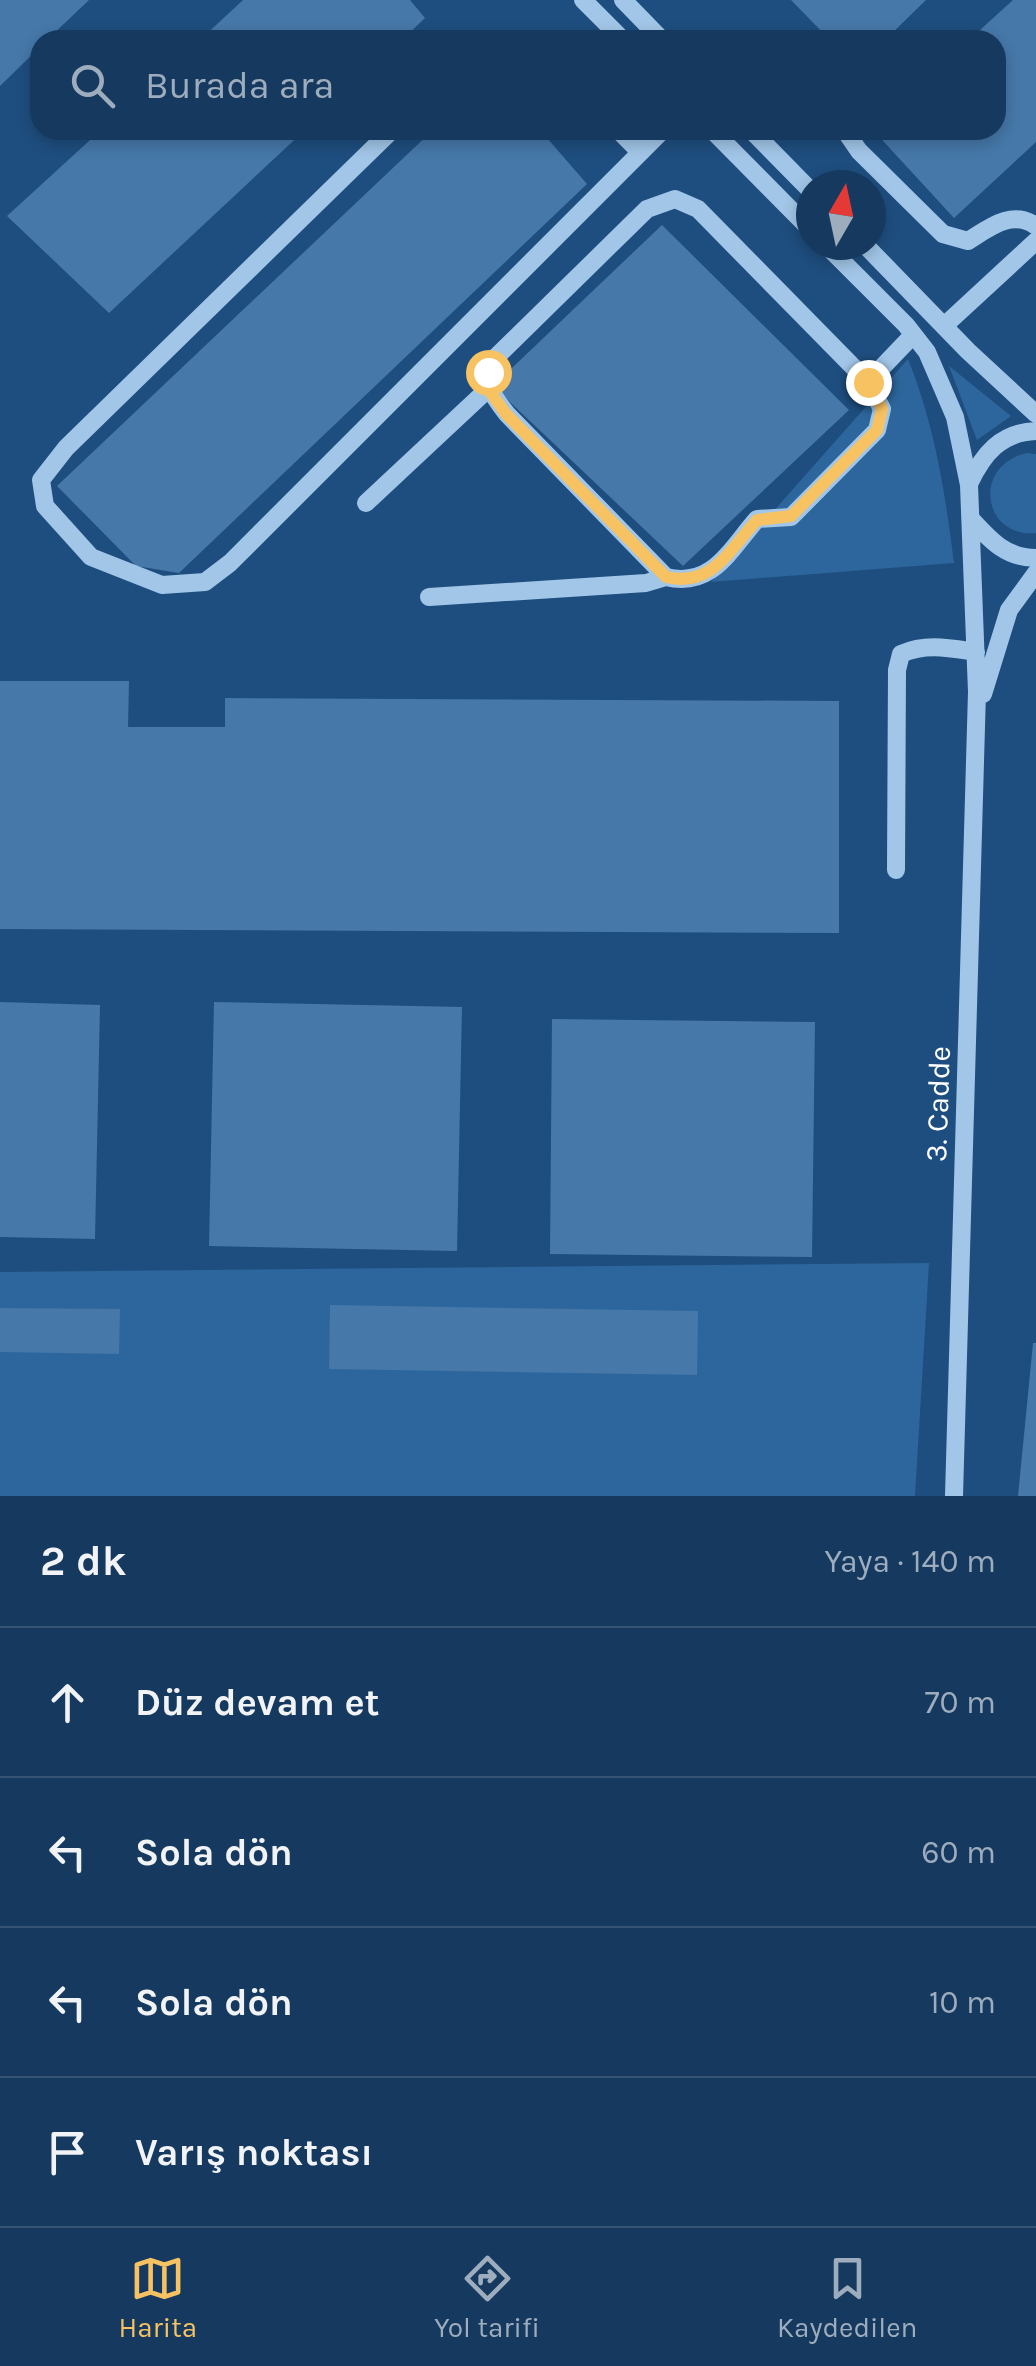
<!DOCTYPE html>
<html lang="tr">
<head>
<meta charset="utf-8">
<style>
	body { margin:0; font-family:Karla,sans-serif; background:#234568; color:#f1f3f6 }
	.compass { position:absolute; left:796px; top:170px; width:90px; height:90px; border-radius:50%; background:#163a5f; box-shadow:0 5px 15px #0003; rotate:9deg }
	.stop { position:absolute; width:30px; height:30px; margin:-22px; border:8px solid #f7c261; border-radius:50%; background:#fff }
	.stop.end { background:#f7c261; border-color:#fff; box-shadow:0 2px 10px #0008 }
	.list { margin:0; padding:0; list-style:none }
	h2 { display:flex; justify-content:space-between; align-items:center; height:130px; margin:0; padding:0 40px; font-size:42px }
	h2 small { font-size:32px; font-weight:400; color:#9eadbd }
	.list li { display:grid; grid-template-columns:65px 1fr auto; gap:30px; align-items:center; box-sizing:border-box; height:150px; padding:0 40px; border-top:2px solid #355474 }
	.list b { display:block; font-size:38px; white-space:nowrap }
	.list em { font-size:32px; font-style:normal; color:#9eadbd }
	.icon { flex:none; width:55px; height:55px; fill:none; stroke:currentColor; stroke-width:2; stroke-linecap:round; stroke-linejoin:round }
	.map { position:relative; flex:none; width:1036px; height:1496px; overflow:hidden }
	.search { position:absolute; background:#163a5f; box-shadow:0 5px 15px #0003; left:30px; right:30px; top:30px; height:110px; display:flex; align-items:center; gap:25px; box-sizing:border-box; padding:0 35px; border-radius:30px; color:#9eadbd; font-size:38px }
	.sheet { height:730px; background:#163a5f }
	nav { display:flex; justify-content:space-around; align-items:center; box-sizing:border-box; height:140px; border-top:2px solid #355474; background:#163a5f; font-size:28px; color:#9eadbd }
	nav a { display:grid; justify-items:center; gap:5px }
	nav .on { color:#f7c261 }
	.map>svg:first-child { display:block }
	.green { fill:#2d669c }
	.building { fill:#4678a9 }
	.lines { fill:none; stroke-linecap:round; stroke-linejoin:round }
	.minor { stroke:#a2c6e8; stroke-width:18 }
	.route { stroke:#f7c261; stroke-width:12 }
	.labels { text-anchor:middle; stroke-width:10; stroke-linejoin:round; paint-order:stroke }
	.street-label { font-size:30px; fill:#fff; stroke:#1e4e7f }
</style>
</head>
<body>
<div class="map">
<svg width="1036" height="1496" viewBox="0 0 1036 1496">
	<rect width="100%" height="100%" fill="#1e4e7f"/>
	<path class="green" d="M908,359C935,426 945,492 954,563L711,582Z
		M949,366L1011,416L977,440Z
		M1027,453L1036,454V533C982,538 972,465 1027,453Z
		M929,1263L915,1496H0V1272Z"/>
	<path class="building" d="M0,0H89L47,40H40V47L0,86Z
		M243,0H410L425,18L402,40H200Z
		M791,0H926L885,40H830Z
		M1013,0H1036V142L954,218L873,130H996V40H969Z
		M101,130H305L109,313L7,216Z
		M433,130H540L587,184L179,573L136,566L57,486Z
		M662,225L849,410L683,566L493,386Z
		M0,681H129L128,727H225V698L839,701V933L0,929Z
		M0,1002L100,1005L95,1239L0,1237Z
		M214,1002L462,1007L457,1251L209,1246Z
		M552,1019L815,1022L812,1257L550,1254Z
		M330,1305L698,1311L697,1375L329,1369Z
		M0,1308L120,1309L119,1354L0,1352Z
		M1033,1343H1036V1496H1018Z"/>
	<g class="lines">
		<path class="minor" d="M583,0L623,40
			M623,0L662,40
			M493,40H525
			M392,130L66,448L41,480L45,506L91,557L162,585L205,582L230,563L663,130
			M618,130L639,151
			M712,130L811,230
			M751,130L811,191
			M849,130L848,135L859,151L943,234L968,241C989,228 1012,209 1036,226
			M826,245L906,325L927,352L955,417L969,485L977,692L954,1496
			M865,245L968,351L1036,414
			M944,326L1036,241
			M868,382L882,409L877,430L791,517L757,519C729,551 712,588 666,577L507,414C492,395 483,384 493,360L647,209L675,199L698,209L868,382L913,335
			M969,484C983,454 1001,432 1036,431
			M366,503L488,389
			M971,519C990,540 1006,558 1036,558
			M429,597L646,583L666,577
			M983,694L1009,610L1036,573
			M896,870L897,670L901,654C926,643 949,648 976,652"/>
	</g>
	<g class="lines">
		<path class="route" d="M488,372V389L506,414L666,577C712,588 729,550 757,520L791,516L877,430L882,409L868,382"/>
	</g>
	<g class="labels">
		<g class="street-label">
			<text transform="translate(938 1104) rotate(-88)" y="10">3. Cadde</text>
		</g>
	</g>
</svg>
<svg class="compass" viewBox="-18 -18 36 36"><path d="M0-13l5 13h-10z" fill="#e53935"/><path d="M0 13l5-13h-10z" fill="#9eadbd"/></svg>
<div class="stop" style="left:488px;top:372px"></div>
<div class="stop end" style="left:868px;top:382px"></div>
<div class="search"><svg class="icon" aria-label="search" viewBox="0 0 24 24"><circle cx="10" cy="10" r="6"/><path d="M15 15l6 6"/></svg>Burada ara</div>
</div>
<section class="sheet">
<h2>2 dk<small>Yaya · 140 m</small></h2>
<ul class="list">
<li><svg class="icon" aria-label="ahead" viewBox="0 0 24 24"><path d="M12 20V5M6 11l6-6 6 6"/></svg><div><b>Düz devam et</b></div><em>70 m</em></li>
<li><svg class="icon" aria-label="left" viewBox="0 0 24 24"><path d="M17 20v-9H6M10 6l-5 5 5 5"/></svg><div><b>Sola dön</b></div><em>60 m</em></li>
<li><svg class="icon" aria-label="left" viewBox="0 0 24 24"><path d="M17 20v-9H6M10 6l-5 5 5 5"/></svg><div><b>Sola dön</b></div><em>10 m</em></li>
<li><svg class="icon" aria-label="arrive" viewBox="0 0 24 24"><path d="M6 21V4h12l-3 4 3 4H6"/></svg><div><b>Varış noktası</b></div></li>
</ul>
</section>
<nav>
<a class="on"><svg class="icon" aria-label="map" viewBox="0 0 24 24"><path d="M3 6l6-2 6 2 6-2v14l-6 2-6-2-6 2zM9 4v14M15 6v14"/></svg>Harita</a>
<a><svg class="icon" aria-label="directions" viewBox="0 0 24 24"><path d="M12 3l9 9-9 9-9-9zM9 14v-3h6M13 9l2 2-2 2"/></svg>Yol tarifi</a>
<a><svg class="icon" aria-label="saved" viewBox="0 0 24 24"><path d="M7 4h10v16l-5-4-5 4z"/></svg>Kaydedilen</a>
</nav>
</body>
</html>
